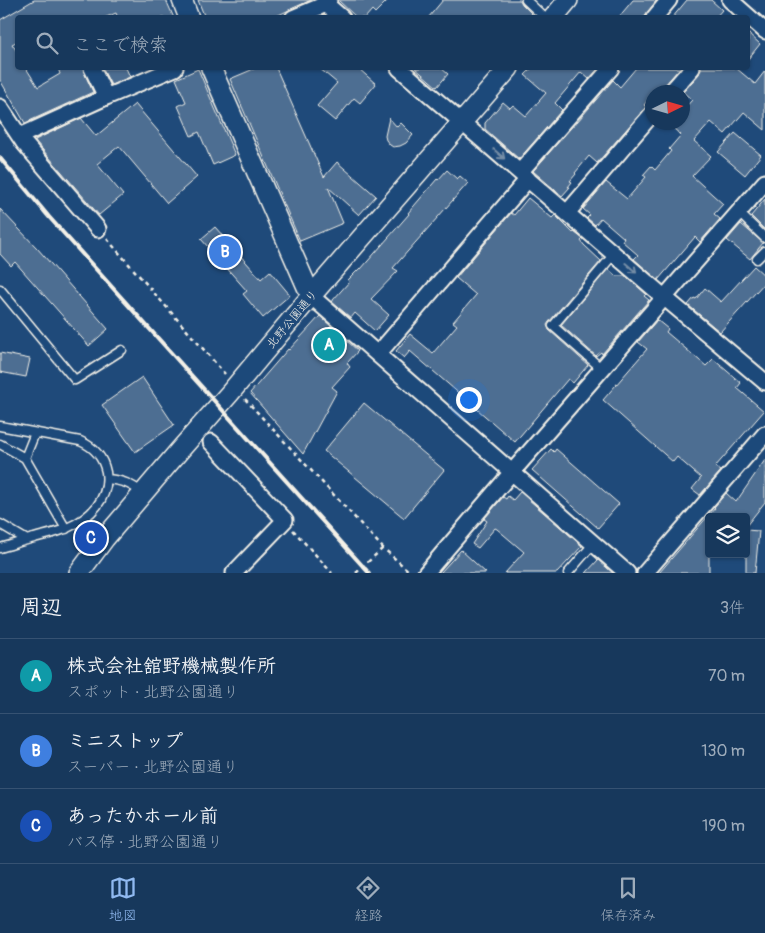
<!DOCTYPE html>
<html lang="ja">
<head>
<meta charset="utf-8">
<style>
	body { margin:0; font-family:Pangolin,"Klee One",sans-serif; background:#244365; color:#f1f3f6 }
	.controls { position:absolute; right:15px; bottom:15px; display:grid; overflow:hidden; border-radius:5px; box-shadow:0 1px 4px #0004 }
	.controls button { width:45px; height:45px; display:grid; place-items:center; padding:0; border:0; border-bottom:1px solid #365272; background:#17385c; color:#f1f3f6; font:25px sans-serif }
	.compass { position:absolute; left:645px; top:85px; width:45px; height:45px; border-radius:50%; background:#17385c; box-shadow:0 1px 4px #0004; rotate:85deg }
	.you { position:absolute; left:468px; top:399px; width:18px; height:18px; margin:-12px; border:4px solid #fff; border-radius:50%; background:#1a73e8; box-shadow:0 0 0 8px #1a73e833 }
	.badge { display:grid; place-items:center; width:32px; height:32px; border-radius:50%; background:#90b9f0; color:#fff; font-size:16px; font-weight:700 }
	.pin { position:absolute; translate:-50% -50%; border:2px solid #fff; box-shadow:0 1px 5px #0006 }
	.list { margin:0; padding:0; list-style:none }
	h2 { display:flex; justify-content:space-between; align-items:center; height:65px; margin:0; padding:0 20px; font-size:21px }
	h2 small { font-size:16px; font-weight:400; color:#9eacbb }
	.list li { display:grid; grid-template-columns:32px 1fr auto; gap:15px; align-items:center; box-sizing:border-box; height:75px; padding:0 20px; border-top:1px solid #365272 }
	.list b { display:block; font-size:19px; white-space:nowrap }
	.list p { margin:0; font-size:16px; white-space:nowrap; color:#9eacbb }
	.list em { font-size:16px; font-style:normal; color:#9eacbb }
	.icon { flex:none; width:28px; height:28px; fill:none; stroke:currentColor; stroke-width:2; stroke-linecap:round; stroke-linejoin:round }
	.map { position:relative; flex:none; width:765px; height:573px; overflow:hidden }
	.search { position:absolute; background:#17385c; box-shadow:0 1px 4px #0004; left:15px; right:15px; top:15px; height:55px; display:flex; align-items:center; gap:12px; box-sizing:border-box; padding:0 18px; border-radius:5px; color:#9eacbb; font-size:19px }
	.sheet { height:290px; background:#17385c }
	nav { display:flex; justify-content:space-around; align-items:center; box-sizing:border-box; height:70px; border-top:1px solid #365272; background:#17385c; font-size:14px; color:#9eacbb }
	nav a { display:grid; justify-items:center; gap:2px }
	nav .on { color:#90b9f0 }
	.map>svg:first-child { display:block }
	.building { fill:#4d6e92; stroke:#f4f1e8 }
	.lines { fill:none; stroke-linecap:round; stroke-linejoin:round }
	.service-casing { stroke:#f4f1e8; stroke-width:11 }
	.minor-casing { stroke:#f4f1e8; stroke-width:19 }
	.tertiary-casing { stroke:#f4f1e8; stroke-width:22 }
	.path { stroke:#f4f1e8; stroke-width:2.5; stroke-dasharray:4 4; stroke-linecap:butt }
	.service { stroke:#1f4a7a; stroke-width:8 }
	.minor { stroke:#1f4a7a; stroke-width:15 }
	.tertiary { stroke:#1f4a7a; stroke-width:19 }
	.rail { stroke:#f4f1e8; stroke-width:4 }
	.oneway { stroke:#748da6 }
	.labels { text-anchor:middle; stroke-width:5; stroke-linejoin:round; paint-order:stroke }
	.street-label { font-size:12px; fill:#f4f1e8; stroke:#1f4a7a }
</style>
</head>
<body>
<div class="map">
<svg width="765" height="573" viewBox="0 0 765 573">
	<rect width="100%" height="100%" fill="#1f4a7a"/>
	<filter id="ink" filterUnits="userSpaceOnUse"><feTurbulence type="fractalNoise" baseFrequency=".02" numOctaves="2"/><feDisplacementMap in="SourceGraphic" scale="10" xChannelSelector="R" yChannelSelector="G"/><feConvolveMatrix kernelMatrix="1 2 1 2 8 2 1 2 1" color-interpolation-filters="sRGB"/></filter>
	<g filter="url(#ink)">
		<path class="building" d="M34,0H166L174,18H118L116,13L104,18H18V41L12,44L18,53V68H26L38,87L60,74L58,68H83L84,72L93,92L25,123L0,80V20Z
			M198,0H311L272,18H205Z
			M338,0H388L375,13L372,10L365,18H357Z
			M443,0H520L522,4L532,14L529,18H428Z
			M633,0H657L643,18H618Z
			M687,0H711L722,10L715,18H672Z
			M748,33L760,44L748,59Z
			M102,68H126L130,77L111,85Z
			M256,68H276L324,177L337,162L376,196L359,215L328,187L343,223L300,241L230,79Z
			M319,68H358L376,84L360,103L354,98L335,121L317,106L337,83Z
			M415,68H441L448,74L437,87Z
			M532,68H599L589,79L581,72L555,103L562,110L519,159L485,129V123L503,102L510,108L513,105L526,116L546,93L525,75Z
			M636,68H680L664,86L662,92H652V95L644,105L646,107L597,163L589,156L575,173L576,174L570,181L572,182L568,187H570L562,196L533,171L576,122H577L613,80L620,87Z
			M701,68H736L755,84L765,71V130L744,112L725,134L711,122L694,141L711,156L692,176L723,204L714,214L720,219L700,242L695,237L658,280L634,259L638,255L622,241L624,238L601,218L595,225L587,218L590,215L583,209L606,182L627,199L646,177L643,175L651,166L655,170L671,151L669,149L681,135L666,122H682V111L692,100L683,92L699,74Z
			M198,69L235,155L213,165L199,132L191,136L178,106L186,102L176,79Z
			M135,104L197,177L167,203L119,146L97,164L123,195L99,215L36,142L35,140L81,118L96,136Z
			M389,118L397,127L401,123L413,135L406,143L400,146L393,147L390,145L386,140L385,136Z
			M735,133L761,155L745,175L718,152Z
			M447,170L457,179L460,176L468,183L393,268L398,271L371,299L389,315L375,331L355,313L351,318L332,302L333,301V300L349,282L348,280L360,268L361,269L409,214L408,213L437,179L438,180Z
			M528,198L552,218L555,215L573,233L574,232L583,239L581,241L584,245L601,261L549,322L547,325L549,330L588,365L573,383L568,379L515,442L410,351L404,358L396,351L410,334L433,353L457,325L453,322L476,295L456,278L511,213L514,215Z
			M765,199V230L751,216Z
			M0,209L37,248L108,329L89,346L15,262L11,266L0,254Z
			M741,224L763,243L750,259L727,240Z
			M215,227L261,279L270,271L290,295L263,318L243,294L247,291L201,239Z
			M754,266L765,276V282L720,332L688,305L694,298L696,299L705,288L721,302Z
			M608,269L616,276H626L646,294L644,296L649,300L602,354L601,352L596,356L561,325Z
			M320,316L358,351L347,363L350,367L332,387L337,391L303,454L250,393L288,349L289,350Z
			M657,320L668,329L666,332L706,366L713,359L741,383L737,388L764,411L715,467L721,471L700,495L692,489L701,478L677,457L673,462L603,400L647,349L638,342Z
			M0,353L30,359L26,377L0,372Z
			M142,377L174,425L135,452L102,405Z
			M364,403L444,470L404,518L324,451Z
			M551,449L554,452L556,449L619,504L598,528L532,470Z
			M765,460V502L746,526V517H709V573H659L715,508L714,507L726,493L736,502Z
			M520,492L582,546L557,573H505L524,552L497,529L495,528L478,548L472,544L487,521L484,519L503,497L506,499L508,496L513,500Z
			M746,530L759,531L755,573H746Z
			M461,550L486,573H440Z
			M598,560L613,573H586Z"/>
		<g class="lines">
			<g class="service-casing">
				<path id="service" d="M526,0L545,18
					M738,212L765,238
					M757,259L765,251
					M0,289L75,380L122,350
					M602,369L553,326L614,254
					M0,426L80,441C94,447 103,457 106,472C110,499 90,518 67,528C57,533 44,535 34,538C22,541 11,545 0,548
					M0,444L25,458L66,529
					M25,458L35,433
					M107,479C124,481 129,483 143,493
					M0,524L27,540
					M568,573L594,543"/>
			</g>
			<g class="minor-casing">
				<path id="minor" d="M324,0L326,4L342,18
					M730,0L765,31
					M293,18L326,4L329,0
					M654,18L669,0
					M92,68L106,97
					M399,68L665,298L765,382
					M671,92L692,68
					M0,107L24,143L98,229
					M20,136L106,97L175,68
					M520,172L611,68
					M567,213L652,114
					M311,296L627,573
					M378,354L528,179
					M211,442L285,520L234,573
					M426,573L512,472L765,182
					M645,573L765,434"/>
			</g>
			<g class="tertiary-casing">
				<path id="tertiary" d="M182,0L189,18
					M553,18L568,0
					M211,68L311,296
					M79,573L105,538L179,451L230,393L311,296L509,68"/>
			</g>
			<path class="path" d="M107,239L225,374
				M245,399L383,548L411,573
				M293,530L332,573
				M356,573L383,548"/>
			<use href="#service" class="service"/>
			<use href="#minor" class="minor"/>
			<use href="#tertiary" class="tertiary"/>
			<path class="rail" d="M0,158L49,217L369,573"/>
		</g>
		<defs><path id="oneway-shaft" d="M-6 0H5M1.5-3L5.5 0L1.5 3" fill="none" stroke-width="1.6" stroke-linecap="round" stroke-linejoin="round" transform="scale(1.25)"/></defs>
		<g class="oneway">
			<use href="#oneway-shaft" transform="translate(499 154) rotate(41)"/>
			<use href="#oneway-shaft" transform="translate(631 268) rotate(41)"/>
		</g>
	</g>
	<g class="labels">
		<g class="street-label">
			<text transform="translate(292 319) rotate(-50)" y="4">北野公園通り</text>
		</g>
	</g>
</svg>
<div class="controls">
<button><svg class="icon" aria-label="layers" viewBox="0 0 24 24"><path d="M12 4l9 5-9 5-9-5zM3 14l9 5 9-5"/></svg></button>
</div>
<svg class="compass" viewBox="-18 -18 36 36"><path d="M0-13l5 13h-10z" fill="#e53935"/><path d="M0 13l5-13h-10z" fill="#9eacbb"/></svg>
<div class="you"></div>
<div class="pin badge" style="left:329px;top:345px;background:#0f9aa8">A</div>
<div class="pin badge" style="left:225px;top:252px;background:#3f7fe0">B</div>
<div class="pin badge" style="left:91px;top:538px;background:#1a4fb4">C</div>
<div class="search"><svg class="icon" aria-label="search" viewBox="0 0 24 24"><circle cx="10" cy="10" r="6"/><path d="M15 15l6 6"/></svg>ここで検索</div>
</div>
<section class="sheet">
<h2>周辺<small>3件</small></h2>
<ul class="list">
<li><span class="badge" style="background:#0f9aa8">A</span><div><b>株式会社舘野機械製作所</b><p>スポット · 北野公園通り</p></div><em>70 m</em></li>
<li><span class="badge" style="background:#3f7fe0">B</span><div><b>ミニストップ</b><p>スーパー · 北野公園通り</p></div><em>130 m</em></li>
<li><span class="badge" style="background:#1a4fb4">C</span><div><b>あったかホール前</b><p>バス停 · 北野公園通り</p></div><em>190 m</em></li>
</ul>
</section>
<nav>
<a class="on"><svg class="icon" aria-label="map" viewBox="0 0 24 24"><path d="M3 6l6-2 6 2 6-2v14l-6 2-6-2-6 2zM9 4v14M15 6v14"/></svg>地図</a>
<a><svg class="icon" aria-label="directions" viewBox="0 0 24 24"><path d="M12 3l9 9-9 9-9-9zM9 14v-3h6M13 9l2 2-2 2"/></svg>経路</a>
<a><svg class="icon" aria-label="saved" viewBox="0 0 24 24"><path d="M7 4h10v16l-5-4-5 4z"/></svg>保存済み</a>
</nav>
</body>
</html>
